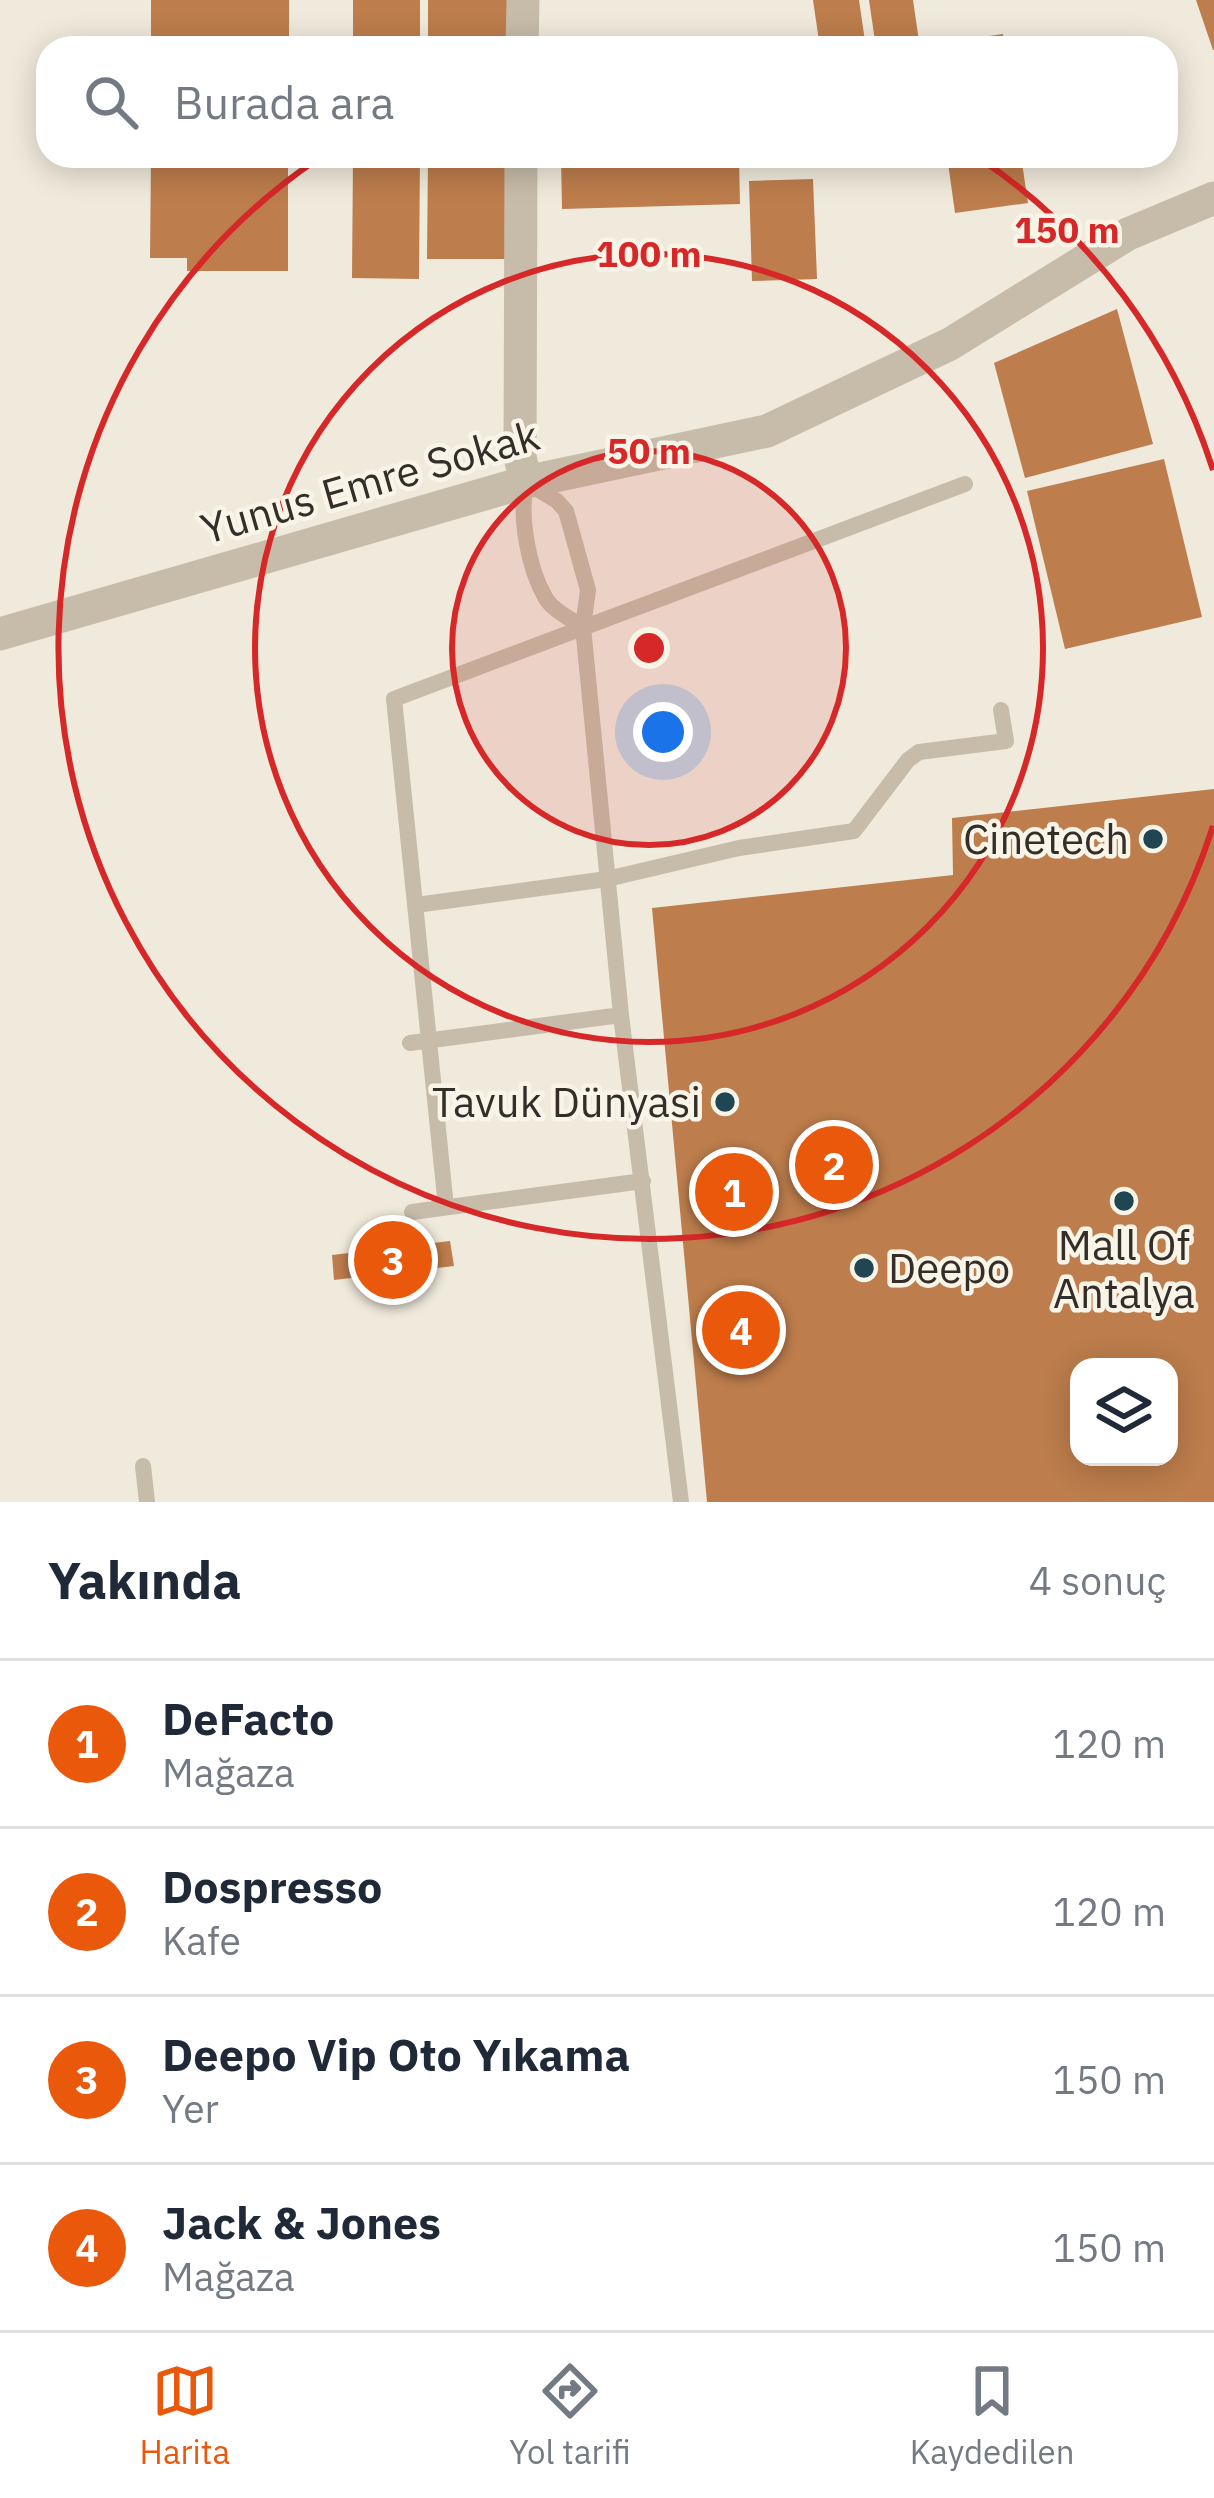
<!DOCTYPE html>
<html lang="tr">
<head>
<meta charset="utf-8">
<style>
	body { margin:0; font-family:"IBM Plex Sans",sans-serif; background:#f2f2f3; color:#1f2937 }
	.controls { position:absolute; right:36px; bottom:36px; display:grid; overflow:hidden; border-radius:24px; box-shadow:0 6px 30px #0003 }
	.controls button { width:108px; height:108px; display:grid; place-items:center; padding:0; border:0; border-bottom:3px solid #e0e1e3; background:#fff; color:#1f2937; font:60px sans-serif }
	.you { position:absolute; left:663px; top:732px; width:42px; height:42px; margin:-30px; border:9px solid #fff; border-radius:50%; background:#1a73e8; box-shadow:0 0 0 18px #1a73e833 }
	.badge { display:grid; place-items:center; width:78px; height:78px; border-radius:50%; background:#ea580c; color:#fff; font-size:39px; font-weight:700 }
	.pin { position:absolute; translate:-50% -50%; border:6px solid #fff; box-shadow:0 3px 12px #0006 }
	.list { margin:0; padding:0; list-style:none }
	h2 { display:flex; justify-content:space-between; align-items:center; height:156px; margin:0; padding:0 48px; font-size:51px }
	h2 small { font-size:39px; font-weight:400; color:#747a83 }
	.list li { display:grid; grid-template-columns:78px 1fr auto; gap:36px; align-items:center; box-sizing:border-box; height:168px; padding:0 48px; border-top:3px solid #e0e1e3 }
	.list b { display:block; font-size:45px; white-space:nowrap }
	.list p { margin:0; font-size:39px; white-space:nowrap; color:#747a83 }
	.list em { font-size:39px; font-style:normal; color:#747a83 }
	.icon { flex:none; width:66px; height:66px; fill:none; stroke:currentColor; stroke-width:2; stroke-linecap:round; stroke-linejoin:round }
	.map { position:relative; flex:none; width:1214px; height:1502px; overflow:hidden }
	.search { position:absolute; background:#fff; box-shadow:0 6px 30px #0003; left:36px; right:36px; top:36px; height:132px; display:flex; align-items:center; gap:30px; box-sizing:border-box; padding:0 42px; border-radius:36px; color:#747a83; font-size:45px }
	.sheet { height:828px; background:#fff }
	nav { display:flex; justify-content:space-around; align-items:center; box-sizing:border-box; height:168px; border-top:3px solid #e0e1e3; background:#fff; font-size:33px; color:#747a83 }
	nav a { display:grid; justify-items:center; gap:6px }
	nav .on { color:#ea580c }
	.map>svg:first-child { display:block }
	.building { fill:#bd7d4c; fill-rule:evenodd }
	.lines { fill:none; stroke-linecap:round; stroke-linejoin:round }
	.lane { stroke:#c7bca9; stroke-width:16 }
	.street { stroke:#c7bca9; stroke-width:33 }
	.ring { fill:none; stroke:#d62828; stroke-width:6 }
	.poi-dot { fill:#214653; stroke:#f8f4e8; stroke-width:4.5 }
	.labels { text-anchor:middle; stroke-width:9; stroke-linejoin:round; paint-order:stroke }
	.street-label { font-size:42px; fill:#352e28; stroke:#f8f4e8 }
	.poi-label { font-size:42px; fill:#352e28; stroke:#f8f4e8; text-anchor:end }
	.centre { fill:#d62828; stroke:#f8f4e8; stroke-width:6 }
	.ring-label { font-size:36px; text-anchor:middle; font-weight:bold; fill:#d62828; stroke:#f8f4e8; stroke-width:9; stroke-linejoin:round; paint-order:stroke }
</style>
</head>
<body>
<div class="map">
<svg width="1214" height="1502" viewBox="0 0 1214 1502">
	<rect width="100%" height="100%" fill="#f0eadc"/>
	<path class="building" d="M151,0H289V48H151Z
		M353,0H420V48H353Z
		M428,0H519V48H428Z
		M813,0H859L866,48H820Z
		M869,0H913L920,48H876Z
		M1196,0H1214V50H1213Z
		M1003,34L1005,48H927V45Z
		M151,156H288V271H187V258H150Z
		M353,156H420L419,279L352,278Z
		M428,156H518V259H427Z
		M561,156H739L740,204L562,209Z
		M836,156H882L883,162L838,168Z
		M947,156H1021L1028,203L955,213Z
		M813,179L817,279L752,281L749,181Z
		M1117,309L1153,444L1025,478L994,363Z
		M1164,459L1202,617L1065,649L1027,491Z
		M1214,789V1502H707L652,908L953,875L952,818ZM1079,1367H1169V1457H1079Z
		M450,1241L454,1266L334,1280L332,1255Z"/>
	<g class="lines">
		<path class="lane" d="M583,627C571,619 552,610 545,597C528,567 519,516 526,482L557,501L566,511L588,590L583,627L621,1015L681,1502
			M416,905L607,879L739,848L854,831L908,760L919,752L1006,741L1001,710
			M410,1043L621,1015
			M446,1207L394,699L965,484
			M412,1212L643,1181
			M143,1466L147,1502"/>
		<path class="street" d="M522,48L523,0
			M521,156L520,457L526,482
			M0,634L526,482L767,431L950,344L1128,234L1214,198"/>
	</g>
	<circle cx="649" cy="648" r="197" fill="#d62828" fill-opacity=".12"/>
	<g class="ring">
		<circle cx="649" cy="648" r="197"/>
		<circle cx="649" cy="648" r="394"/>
		<path d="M1213 826A591 591 0 1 1 319 158M979 158A591 591 0 0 1 1213 470"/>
	</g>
	<g class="poi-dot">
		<circle cx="1153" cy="839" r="12"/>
		<circle cx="725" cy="1102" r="12"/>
		<circle cx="1124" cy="1201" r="12"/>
		<circle cx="864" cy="1268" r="12"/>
	</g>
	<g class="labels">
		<g class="street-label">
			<text transform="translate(370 482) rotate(-16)" y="15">Yunus Emre Sokak</text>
		</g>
		<g class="poi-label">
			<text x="1129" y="854">Cinetech</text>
			<text x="701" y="1117">Tavuk Dünyasi</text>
			<text x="1124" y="1260" text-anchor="middle">Mall Of<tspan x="1124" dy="48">Antalya</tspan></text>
			<text x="888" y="1283" text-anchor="start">Deepo</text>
		</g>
	</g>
	<circle cx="649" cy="648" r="18" class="centre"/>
	<g class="ring-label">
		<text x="1067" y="243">150 m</text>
		<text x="649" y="267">100 m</text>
		<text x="649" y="464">50 m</text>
	</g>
</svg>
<div class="controls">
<button><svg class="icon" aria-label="layers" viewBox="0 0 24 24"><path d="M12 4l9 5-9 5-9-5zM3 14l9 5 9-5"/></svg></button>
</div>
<div class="you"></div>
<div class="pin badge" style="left:734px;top:1192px">1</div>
<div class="pin badge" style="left:834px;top:1165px">2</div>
<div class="pin badge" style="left:393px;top:1260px">3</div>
<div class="pin badge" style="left:741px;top:1330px">4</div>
<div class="search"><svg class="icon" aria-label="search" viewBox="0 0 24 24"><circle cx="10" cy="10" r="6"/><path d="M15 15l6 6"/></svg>Burada ara</div>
</div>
<section class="sheet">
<h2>Yakında<small>4 sonuç</small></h2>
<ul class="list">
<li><span class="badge">1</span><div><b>DeFacto</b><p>Mağaza</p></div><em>120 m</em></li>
<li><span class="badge">2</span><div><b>Dospresso</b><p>Kafe</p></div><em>120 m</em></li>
<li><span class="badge">3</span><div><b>Deepo Vip Oto Yıkama</b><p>Yer</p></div><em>150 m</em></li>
<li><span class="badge">4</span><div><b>Jack &amp; Jones</b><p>Mağaza</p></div><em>150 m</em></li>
</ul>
</section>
<nav>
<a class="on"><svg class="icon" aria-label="map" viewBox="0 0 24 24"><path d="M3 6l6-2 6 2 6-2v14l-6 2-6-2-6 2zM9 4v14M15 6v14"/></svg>Harita</a>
<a><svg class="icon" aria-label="directions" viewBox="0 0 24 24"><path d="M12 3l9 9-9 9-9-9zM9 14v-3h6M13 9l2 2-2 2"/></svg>Yol tarifi</a>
<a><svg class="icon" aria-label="saved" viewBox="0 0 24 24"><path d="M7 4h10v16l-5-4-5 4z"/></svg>Kaydedilen</a>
</nav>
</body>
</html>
